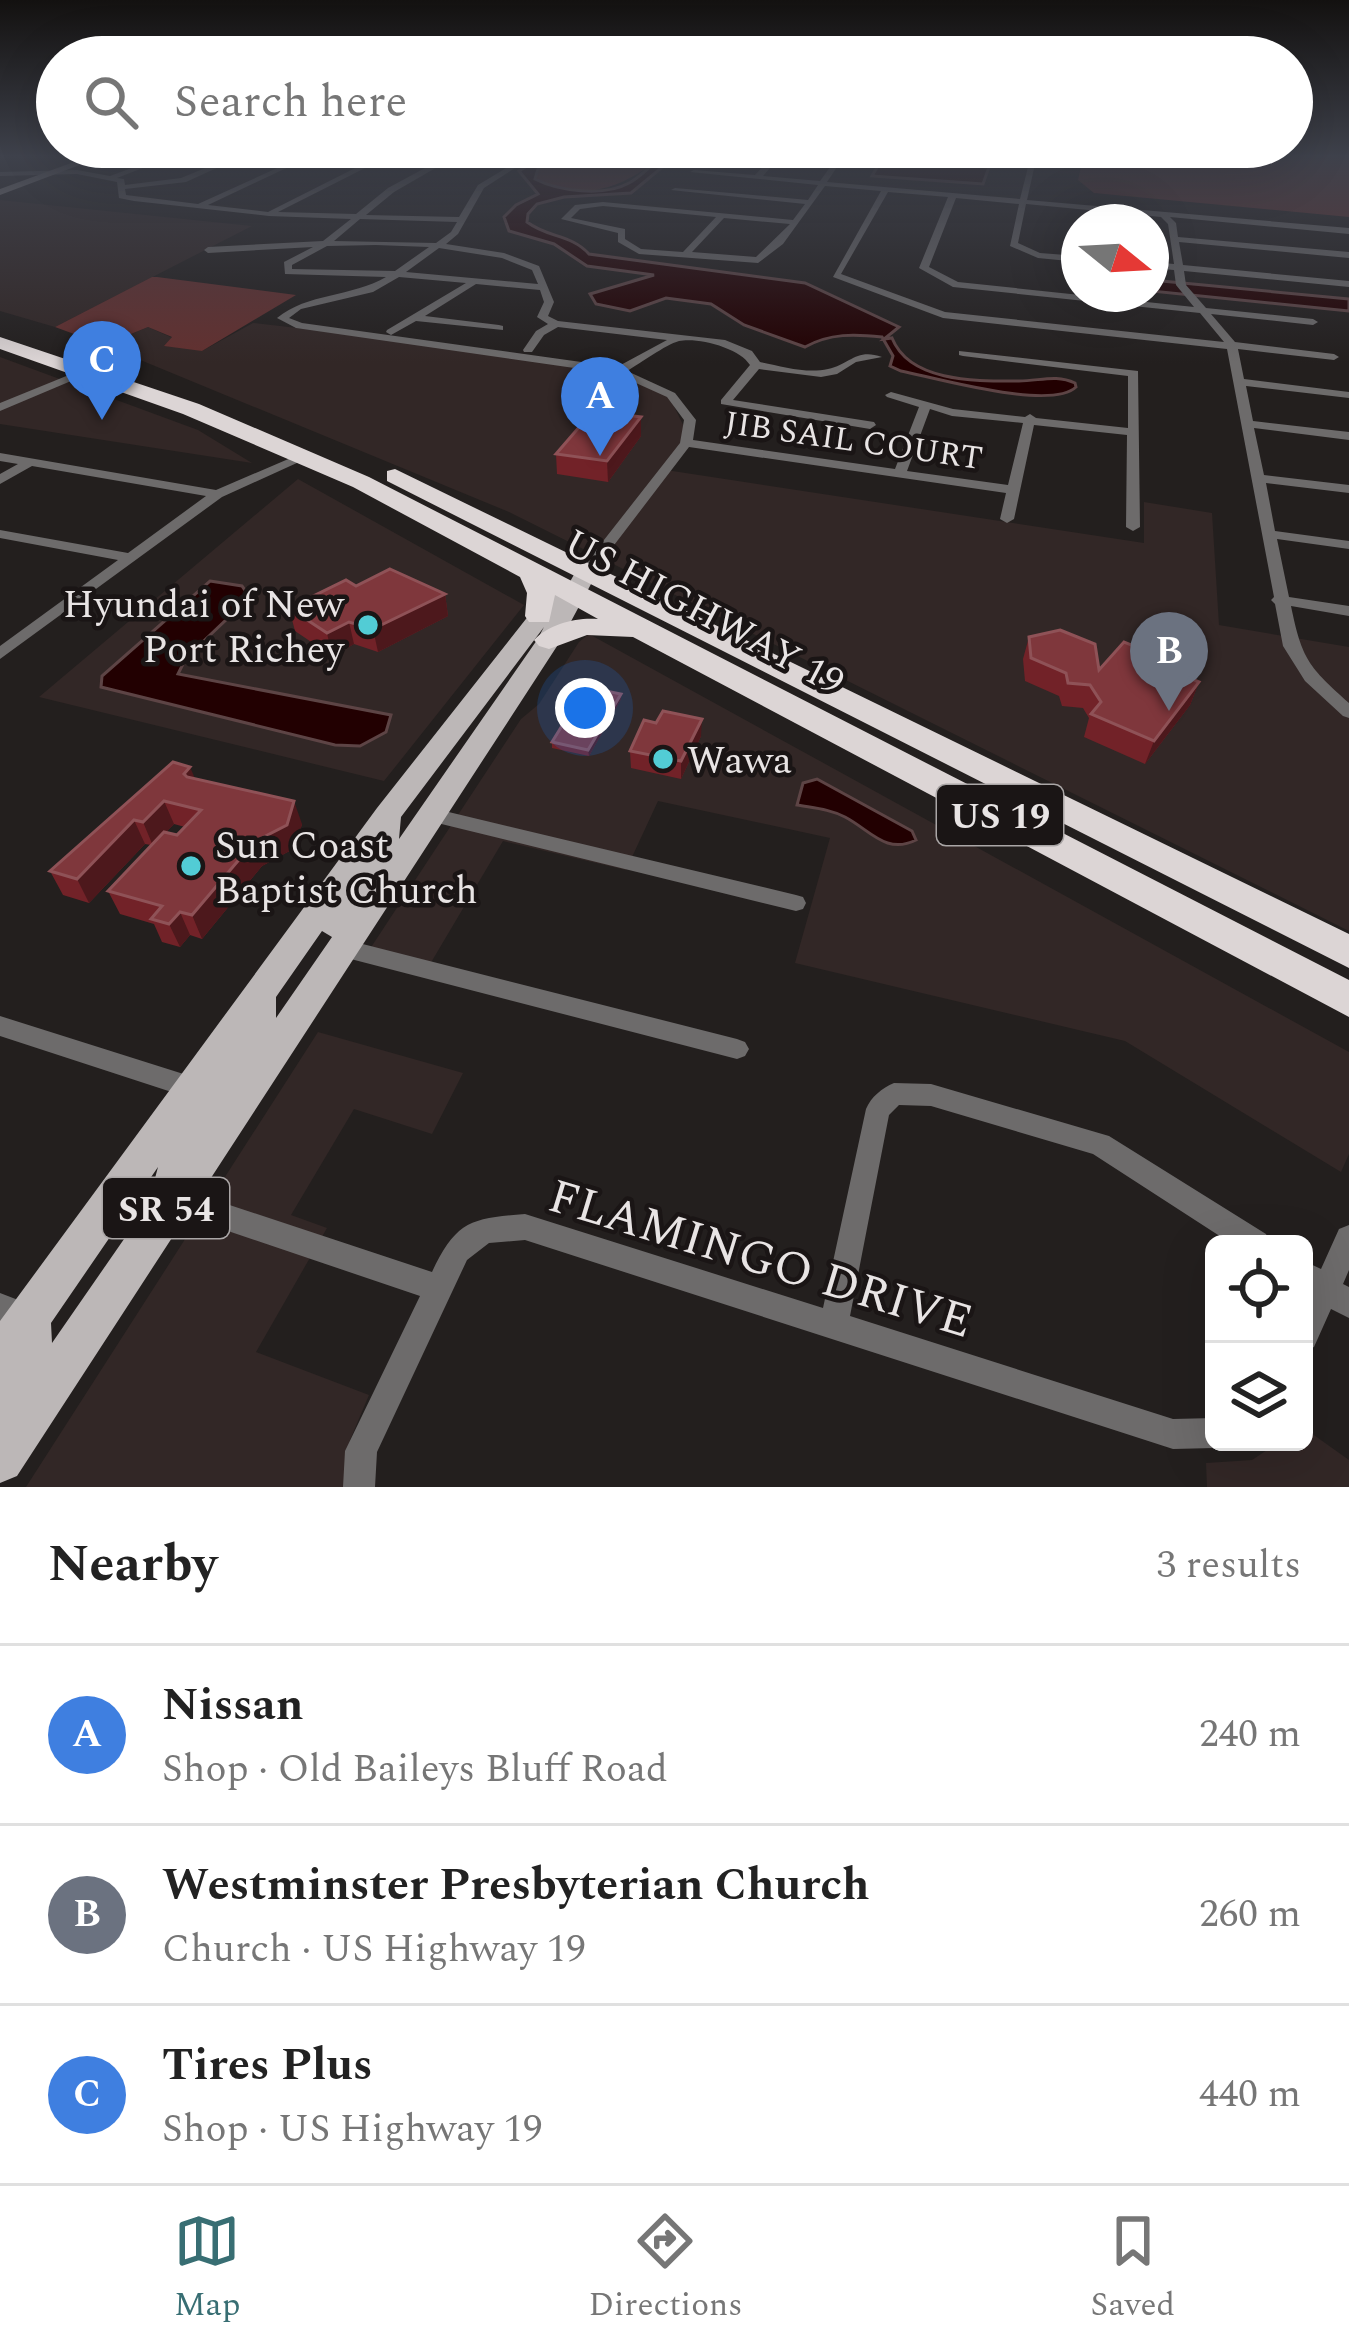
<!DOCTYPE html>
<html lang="en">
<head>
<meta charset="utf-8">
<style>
	body { margin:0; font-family:Spectral,serif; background:#f2f2f2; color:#222 }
	.controls { position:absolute; right:36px; bottom:36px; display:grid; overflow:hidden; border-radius:18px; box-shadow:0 12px 48px #0002 }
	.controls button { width:108px; height:108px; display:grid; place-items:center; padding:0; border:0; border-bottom:3px solid #e0e0e0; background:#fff; color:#222; font:60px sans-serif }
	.compass { position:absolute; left:1061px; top:204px; width:108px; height:108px; border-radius:50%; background:#fff; box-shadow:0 12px 48px #0002; rotate:108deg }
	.you { position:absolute; left:585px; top:708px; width:42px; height:42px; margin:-30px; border:9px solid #fff; border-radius:50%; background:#1a73e8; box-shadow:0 0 0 18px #1a73e833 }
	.badge { display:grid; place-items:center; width:78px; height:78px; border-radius:50%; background:#386e73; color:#fff; font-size:39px; font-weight:700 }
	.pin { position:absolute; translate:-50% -99px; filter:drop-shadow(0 3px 6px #0008) }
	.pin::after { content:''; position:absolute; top:63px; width:42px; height:36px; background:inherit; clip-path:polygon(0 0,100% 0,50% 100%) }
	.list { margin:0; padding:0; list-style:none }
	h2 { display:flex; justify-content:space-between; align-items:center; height:156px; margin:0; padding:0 48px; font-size:51px }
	h2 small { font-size:39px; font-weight:400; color:#767676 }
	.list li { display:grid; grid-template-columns:78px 1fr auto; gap:36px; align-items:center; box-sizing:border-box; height:180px; padding:0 48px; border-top:3px solid #e0e0e0 }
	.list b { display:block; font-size:45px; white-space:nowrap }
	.list p { margin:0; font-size:39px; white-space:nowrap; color:#767676 }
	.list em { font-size:39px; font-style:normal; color:#767676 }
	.icon { flex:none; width:66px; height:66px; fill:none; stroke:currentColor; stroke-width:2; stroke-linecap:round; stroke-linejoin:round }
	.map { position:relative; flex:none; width:1349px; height:1487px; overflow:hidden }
	.search { position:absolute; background:#fff; box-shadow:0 12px 48px #0002; left:36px; right:36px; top:36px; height:132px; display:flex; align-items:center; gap:30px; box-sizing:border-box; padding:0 42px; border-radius:66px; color:#767676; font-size:45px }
	.sheet { height:696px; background:#fff }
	nav { display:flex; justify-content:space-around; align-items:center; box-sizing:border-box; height:168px; border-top:3px solid #e0e0e0; background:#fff; font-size:33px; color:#767676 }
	nav a { display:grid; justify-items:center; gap:6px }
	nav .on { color:#386e73 }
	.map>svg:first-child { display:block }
	.built { fill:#322726 }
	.green { fill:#63302f }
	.water { fill:#220001; stroke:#5d4445; stroke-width:3 }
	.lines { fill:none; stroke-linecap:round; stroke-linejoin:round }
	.street { fill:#6d6b6b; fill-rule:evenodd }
	.secondary { fill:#9a9695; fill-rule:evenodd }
	.primary { fill:#bcb7b7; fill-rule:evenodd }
	.highway { fill:#dcd5d5; fill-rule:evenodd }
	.wall { fill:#722228; fill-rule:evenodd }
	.shaded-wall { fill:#4d181c }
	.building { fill:#7f373c; stroke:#8f5257; stroke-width:3 }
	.poi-dot { fill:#52ccd5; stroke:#1a1515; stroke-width:4.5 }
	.labels { text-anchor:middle; stroke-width:9; stroke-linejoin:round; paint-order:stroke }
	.far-street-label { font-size:33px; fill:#e8e4e4; stroke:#1a1515 }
	.shield { fill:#1a1515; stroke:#aaa6a6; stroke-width:3 }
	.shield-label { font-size:36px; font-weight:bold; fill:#e8e4e4 }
	.poi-label { font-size:39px; fill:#e8e4e4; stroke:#1a1515; text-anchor:start }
	.street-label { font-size:39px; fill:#e8e4e4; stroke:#1a1515 }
	.near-street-label { font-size:48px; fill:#e8e4e4; stroke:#1a1515 }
</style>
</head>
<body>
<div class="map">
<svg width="1349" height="1487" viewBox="0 0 1349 1487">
	<rect width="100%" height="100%" fill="#231f1e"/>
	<path class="built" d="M0,200L252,226L55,327L0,311Z
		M253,323L470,348L636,376L670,398L688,435L666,470L1144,543V502L1212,513L1219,625L1349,647V931L509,512L104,345L148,327L202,351Z
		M0,357L198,430L252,463L0,424Z
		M298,479L524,605L384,781L39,697Z
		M589,634L1349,1052V1154L1341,1172L1125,1041L795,963L830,838L658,801L626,870L503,841L423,976L362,961L521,719L539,704L579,642Z
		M318,1032L463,1073L432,1134L354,1109L291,1215L327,1228L256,1352L369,1395L350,1440L346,1487H26Z
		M1304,1428L1349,1460V1487H1207L1206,1463L1252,1460L1279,1442H1304Z"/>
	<path class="green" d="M562,155H664C624,187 585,204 535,179L538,169Z
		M1084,155H1349V217L1094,193L1078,180Z
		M152,277H157L296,295L202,351L164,346L172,337L148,327L104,345L55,327Z"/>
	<path class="water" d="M545,155H562L538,169L535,179C558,191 604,197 629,183C647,174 655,155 677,155L631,193L564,197L537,204L528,214L527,222C548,238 571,234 589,254L805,283L899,327L884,339L892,338C910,383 978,381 1019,381C1040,381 1056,374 1075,383L1076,387C1051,411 936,378 901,371L890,366L893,356L882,337C855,334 830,333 805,347L744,325L711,304L666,298L630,311L596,304L590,294L654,275L587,266L554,244L509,231L504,217L516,205L538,194L519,171Z
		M882,159L989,167L983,184L872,176Z
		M1151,280L1349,299V311L1151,291Z
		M210,581L242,586L250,597L186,658L178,674L391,715L386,732L360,746L335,745L101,687L102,676Z
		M817,779L912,831L916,840C886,855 870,830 845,817C830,809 813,808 797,805L803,783Z"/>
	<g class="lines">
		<path class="street" d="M167,155H176L117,178L124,179L125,185L181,178L237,155H245L186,182L125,189L126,195L198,204L306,155H314L208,205L268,212L381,155H389L380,161L432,165L450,155H458L394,192L366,215L459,217L478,185L528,155H535L484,188L458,234L446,244L504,253L539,266L554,302L548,316L558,321L725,340L752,351L760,362C781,366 806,374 828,369C851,364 856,348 882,357L856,362L837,374L821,377L759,369L733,400L874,422L876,425L870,429L721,404V400L750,365C740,348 698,337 679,341C665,345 641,363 627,371L675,393L696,420L693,440L895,469L919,407L887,397L885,395L891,392L953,409L1025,417L1030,414L1036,418L1128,428V376L963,356L959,355V351L1138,371L1140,527L1133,531L1126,527L1127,435L1034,425L1014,519L1007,523L1000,519L1006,493L689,447L592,574H582V568L680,443L684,420L667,397L616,374L296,328L277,318C307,293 352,297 386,277L285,274L284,262L313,247L208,253L204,250L208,247L323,241L351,219L269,216L134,201L119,198L117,182L77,174L0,176V172L77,170L110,176ZM373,164L425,168L388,188L356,214L278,212ZM360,219L457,222L451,232L436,243L334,241ZM376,245L429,247L395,271L292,269V265L327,246ZM439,248L502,258L532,270L538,284L406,272ZM399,277L466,283L387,330L386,332L391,335L416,321L503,330V326L499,325L425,316L476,284L540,290L544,302L537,317L548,324L536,331L523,350L524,352H532L544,335L558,327L667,340L617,367L302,323L289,318L301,309L373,292ZM930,409L952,416L1023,423L1008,485L907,471Z
			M774,155H781L763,176L820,181L839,155H845L827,182L1020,199L1029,163L948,155L1030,159L1031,155H1037L1027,200L1349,228V234L1170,217L1176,223L1178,237L1349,252V258L1179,242L1183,265L1349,281V287L1184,271L1186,285L1206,308L1313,319L1318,322L1313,325L1211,314L1235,342L1334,354L1339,357L1334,360L1238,349L1244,379L1349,392V398L1246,386L1253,421L1349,432V440L1254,428L1264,475L1349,485V493L1266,483L1275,531L1349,541V549L1277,539L1289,597L1349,606V616L1291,606C1302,660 1309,667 1349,703V718L1343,716L1305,681L1283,646L1275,604L1271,600L1274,597L1227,349L943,318L833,277L881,191L825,186L783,244L758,263L639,254L618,242V233L561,219L575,205L603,202L793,220L805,204L671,190L675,188L808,200L818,185L690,172L694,170L755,175ZM888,192L948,197L919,268L953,287L1200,313L1224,342L945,312L841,274ZM956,198L1019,204L1010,246L1038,258L1079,262V256L1040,253L1018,243L1026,204L1161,217L1168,224L1174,264L1151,262V268L1174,270L1176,285L1194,307L958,282L929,267ZM603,206L716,217L683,252L641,249L625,239V229L571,218L580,209ZM724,218L790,224L756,257L692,252Z
			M86,368L92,371L90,373L0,411V403Z
			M0,453L216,490L300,454L310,457L222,497L0,659V646L118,560L0,538V530L128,553L206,496L32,466L0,484V474L18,464L0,461Z
			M432,808L796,895L803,897L806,903L803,909L796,911L425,820L422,815L425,810Z
			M343,939L737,1039L745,1042L749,1049L745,1056L737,1059L343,957L335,954L332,948L335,942Z
			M0,1016L193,1077L202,1080L205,1088L202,1096L193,1099L0,1036Z
			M894,1083L931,1084L1109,1136L1266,1234L1270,1244H1232L1093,1154L931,1106L899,1105L889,1115L850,1316L1173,1419L1214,1418V1442L1225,1444L1214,1448L1173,1449L525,1240L489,1243L467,1260L377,1452L375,1487H343L345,1451L420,1296L172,1212L163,1208L159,1199L163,1190L172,1186L432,1272C456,1221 471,1218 525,1214L823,1308L866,1109C871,1097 882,1088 894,1083Z
			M1349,1225V1270L1343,1284L1349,1287V1318L1331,1309L1314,1347L1304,1352V1305L1309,1294L1304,1291V1261L1321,1269L1339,1229Z
			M0,1293L39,1308L43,1318L39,1328L29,1332L0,1321Z"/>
		<path class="secondary" d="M93,155H106L0,195V189Z"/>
		<path class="primary" d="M587,564L598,571L561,640L17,1476L0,1483V1321L377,808L548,591L564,592L579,566ZM544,627L537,640L399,839L401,817ZM322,931L332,937L276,1018V997ZM158,1167L154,1182L158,1190L52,1343L51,1323Z"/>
		<path class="highway" d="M0,337L199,404L369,477L1349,980V1017L633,637L587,635L549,649L539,646L534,640C549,624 577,617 598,619L555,595L549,622H529L525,616L527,593L520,577L353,487L183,414L0,349Z
			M395,469L1349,934V968L387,481V471Z"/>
	</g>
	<path class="wall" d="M641,417V436L608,482L557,474L556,454Z
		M356,586L445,594L448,616L378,652L354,644L332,656L295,631L289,608Z
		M1029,637L1099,670L1144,650L1141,659L1199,682L1190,705L1145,764L1084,737L1089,718L1083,708L1062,706L1059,696L1025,681L1023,659Z
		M621,699L589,756L552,748V742Z
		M701,736L681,779L631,768L630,751Z
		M195,779L302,824L295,848L262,866L202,939L190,935L180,947L162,942L154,924L120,914L108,891L151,845L145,844L89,903L63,895L50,871ZM174,824L185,827L177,835L166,832Z"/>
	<path class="shaded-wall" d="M641,417V436L608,482L607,461Z
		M445,594L448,616L378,652L373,629Z
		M349,622L354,644L332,656L327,633Z
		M1199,682L1190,705L1145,764L1154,741Z
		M621,694V699L589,756L588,750Z
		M702,719L701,736L681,779V761Z
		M190,767L200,790L184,774Z
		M164,801L174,824L153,846L143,822Z
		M294,801L302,824L295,848L262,866L202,939L192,915L254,842Z
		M134,820L145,844L89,903L77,879Z
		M180,912L190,935L180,947L169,924Z"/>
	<path class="building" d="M593,411L641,417L607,461L556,454Z
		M390,569L445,594L373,629L349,622L327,633L289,608L346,580L356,586Z
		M1060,630L1095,644L1099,670L1124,642L1144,650L1138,657L1199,682L1154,741L1091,714L1101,702L1090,685L1068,683L1066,673L1031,658L1029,637Z
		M586,687L621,694L588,750L552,742Z
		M663,711L702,719L681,761L630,751L644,720L656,723Z
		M173,762L190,767L184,774L187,777L294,801L287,825L254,842L192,915L180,912L169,924L151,919L162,906L108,891L164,832L177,835L201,810L164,801L143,822L134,820L77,879L50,871Z"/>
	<linearGradient id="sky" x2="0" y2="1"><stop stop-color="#131110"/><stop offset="0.43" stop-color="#3f424c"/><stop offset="1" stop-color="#3f424c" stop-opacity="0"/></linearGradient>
	<rect width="1349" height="363" fill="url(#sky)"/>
	<g class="poi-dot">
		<circle cx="368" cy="625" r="12"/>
		<circle cx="663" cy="759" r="12"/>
		<circle cx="191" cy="866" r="12"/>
	</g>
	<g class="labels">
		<g class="far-street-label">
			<text transform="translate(854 439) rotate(8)" y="12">JIB SAIL COURT</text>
		</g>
		<g class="shield">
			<rect x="937" y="785" width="126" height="60" rx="9"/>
			<rect x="103" y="1178" width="126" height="60" rx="9"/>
		</g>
		<g class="shield-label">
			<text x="1000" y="828">US 19</text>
			<text x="166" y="1221">SR 54</text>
		</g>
		<g class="poi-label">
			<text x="344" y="617" text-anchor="end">Hyundai of New<tspan x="344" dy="45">Port Richey</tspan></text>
			<text x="687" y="773">Wawa</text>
			<text x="215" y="858">Sun Coast<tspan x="215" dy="45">Baptist Church</tspan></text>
		</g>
		<g class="street-label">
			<text transform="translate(705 611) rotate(28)" y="14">US HIGHWAY 19</text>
		</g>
		<g class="near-street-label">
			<text transform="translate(761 1257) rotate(17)" y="17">FLAMINGO DRIVE</text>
		</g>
	</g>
</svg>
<div class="controls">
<button><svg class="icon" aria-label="locate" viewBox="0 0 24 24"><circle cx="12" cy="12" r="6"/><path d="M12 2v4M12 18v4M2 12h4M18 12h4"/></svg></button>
<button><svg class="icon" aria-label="layers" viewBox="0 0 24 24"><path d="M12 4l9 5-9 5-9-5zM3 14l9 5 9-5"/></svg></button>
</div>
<svg class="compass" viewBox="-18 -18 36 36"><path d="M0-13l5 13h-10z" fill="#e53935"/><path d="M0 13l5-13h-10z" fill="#767676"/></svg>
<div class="you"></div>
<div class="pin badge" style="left:600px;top:456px;background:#3f7fe0">A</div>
<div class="pin badge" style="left:1169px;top:711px;background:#6b7280">B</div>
<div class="pin badge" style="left:102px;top:420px;background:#3f7fe0">C</div>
<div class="search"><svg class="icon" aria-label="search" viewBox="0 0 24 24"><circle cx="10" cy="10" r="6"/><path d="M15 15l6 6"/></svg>Search here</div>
</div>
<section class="sheet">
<h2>Nearby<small>3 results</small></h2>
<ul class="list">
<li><span class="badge" style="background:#3f7fe0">A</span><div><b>Nissan</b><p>Shop · Old Baileys Bluff Road</p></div><em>240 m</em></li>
<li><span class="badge" style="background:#6b7280">B</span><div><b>Westminster Presbyterian Church</b><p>Church · US Highway 19</p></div><em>260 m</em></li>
<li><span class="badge" style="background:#3f7fe0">C</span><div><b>Tires Plus</b><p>Shop · US Highway 19</p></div><em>440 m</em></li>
</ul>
</section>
<nav>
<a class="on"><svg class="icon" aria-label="map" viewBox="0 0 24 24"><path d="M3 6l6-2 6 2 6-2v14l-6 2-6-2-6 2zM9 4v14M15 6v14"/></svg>Map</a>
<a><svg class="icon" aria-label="directions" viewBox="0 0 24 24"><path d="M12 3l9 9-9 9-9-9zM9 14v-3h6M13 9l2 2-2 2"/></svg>Directions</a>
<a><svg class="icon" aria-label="saved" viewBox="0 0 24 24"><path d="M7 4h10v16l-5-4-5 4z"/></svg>Saved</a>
</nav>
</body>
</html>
